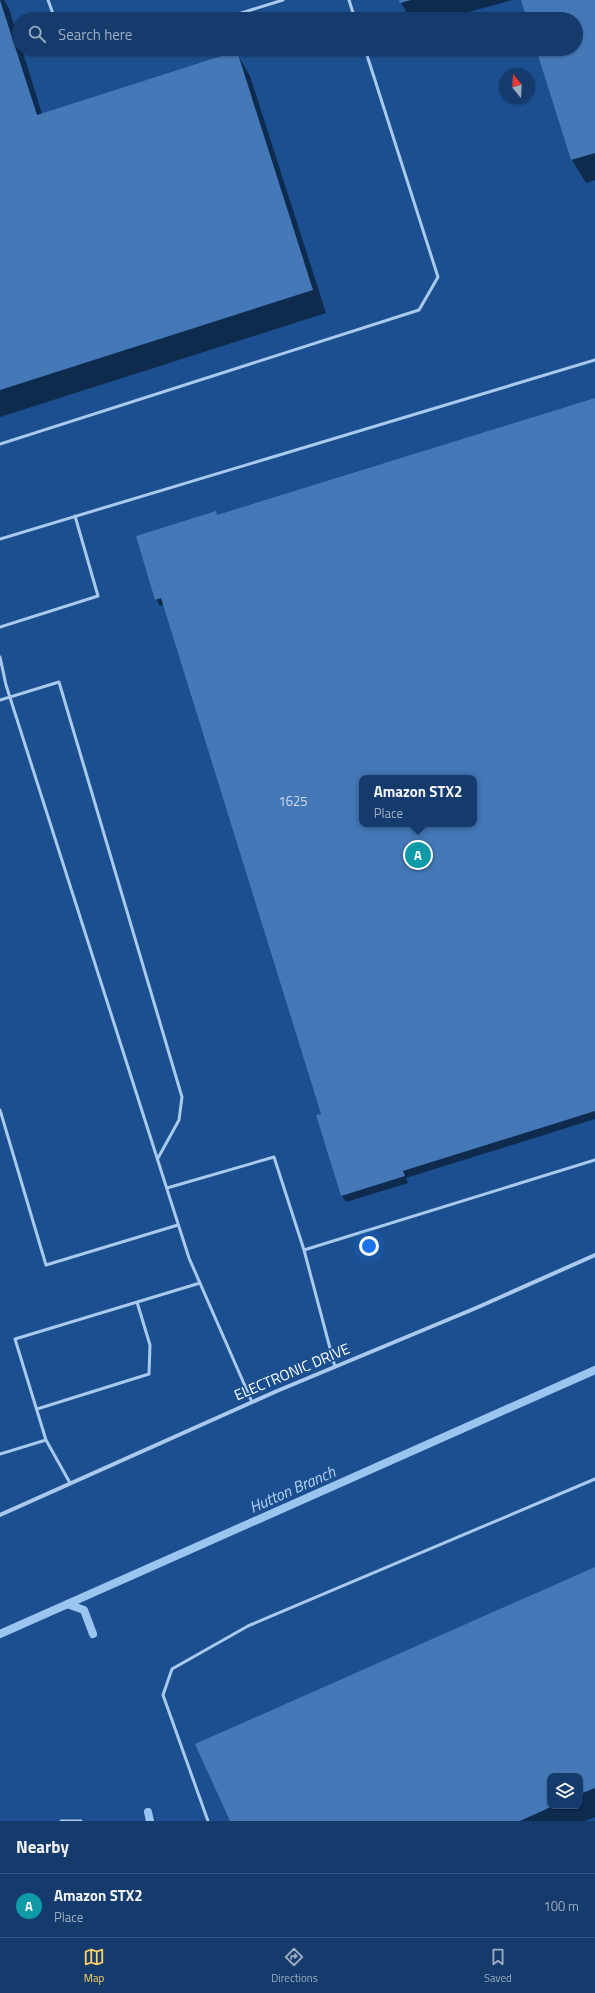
<!DOCTYPE html>
<html lang="en">
<head>
<meta charset="utf-8">
<style>
	body { margin:0; font-family:"Titillium Web",sans-serif; background:#1d4271; color:#f1f3f6 }
	.controls { position:absolute; right:12px; bottom:12px; display:grid; overflow:hidden; border-radius:8px; box-shadow:0 1px 3px #0004 }
	.controls button { width:36px; height:36px; display:grid; place-items:center; padding:0; border:0; border-bottom:1px solid #33557e; background:#143b6b; color:#f1f3f6; font:20px sans-serif }
	.compass { position:absolute; left:499px; top:68px; width:36px; height:36px; border-radius:50%; background:#143b6b; box-shadow:0 1px 3px #0004; rotate:342deg }
	.you { position:absolute; left:369px; top:1246px; width:14px; height:14px; margin:-10px; border:3px solid #fff; border-radius:50%; background:#1a73e8; box-shadow:0 0 0 6px #1a73e833 }
	.badge { display:grid; place-items:center; width:26px; height:26px; border-radius:50%; background:#ffd166; color:#fff; font-size:13px; font-weight:700 }
	.pin { position:absolute; translate:-50% -50%; border:2px solid #fff; box-shadow:0 1px 4px #0006 }
	.popup { position:absolute; left:359px; top:775px; width:118px; height:52px; box-sizing:border-box; display:grid; place-content:center; border-radius:8px; background:#143b6b; filter:drop-shadow(0 1px 3px #0005); font-size:13px; white-space:nowrap; color:#9dadc1 }
	.popup b { font-size:15px; color:#f1f3f6 }
	.popup::after { content:''; position:absolute; left:50%; top:100%; margin-left:-8px; border:8px solid transparent; border-top-color:#143b6b }
	.list { margin:0; padding:0; list-style:none }
	h2 { display:flex; justify-content:space-between; align-items:center; height:52px; margin:0; padding:0 16px; font-size:17px }
	h2 small { font-size:13px; font-weight:400; color:#9dadc1 }
	.list li { display:grid; grid-template-columns:26px 1fr auto; gap:12px; align-items:center; box-sizing:border-box; height:64px; padding:0 16px; border-top:1px solid #33557e }
	.list b { display:block; font-size:15px; white-space:nowrap }
	.list p { margin:0; font-size:13px; white-space:nowrap; color:#9dadc1 }
	.list em { font-size:13px; font-style:normal; color:#9dadc1 }
	.icon { flex:none; width:22px; height:22px; fill:none; stroke:currentColor; stroke-width:2; stroke-linecap:round; stroke-linejoin:round }
	.map { position:relative; flex:none; width:595px; height:1821px; overflow:hidden }
	.search { position:absolute; background:#143b6b; box-shadow:0 1px 3px #0004; left:12px; right:12px; top:12px; height:44px; display:flex; align-items:center; gap:10px; box-sizing:border-box; padding:0 14px; border-radius:22px; color:#9dadc1; font-size:15px }
	.sheet { height:116px; background:#143b6b }
	nav { display:flex; justify-content:space-around; align-items:center; box-sizing:border-box; height:56px; border-top:1px solid #33557e; background:#143b6b; font-size:11px; color:#9dadc1 }
	nav a { display:grid; justify-items:center; gap:2px }
	nav .on { color:#ffd166 }
	.map>svg:first-child { display:block }
	.shadow { fill:#0007; fill-rule:evenodd }
	.lines { fill:none; stroke-linecap:round; stroke-linejoin:round }
	.stream { stroke:#9cc4f0; stroke-width:8 }
	.building { fill:#4478b7; fill-rule:evenodd }
	.lane { stroke:#a9c9ee; stroke-width:3 }
	.street { stroke:#a9c9ee; stroke-width:4 }
	.labels { text-anchor:middle; stroke-width:3.5; stroke-linejoin:round; paint-order:stroke }
	.number-label { font-size:13px; fill:#d0dded }
	.street-label { font-size:15px; fill:#fff; stroke:#1b4f8f }
	.water-label { font-size:16px; font-style:italic; fill:#b5d3f5; stroke:#1b4f8f }
</style>
</head>
<body>
<div class="map">
<svg width="595" height="1821" viewBox="0 0 595 1821">
	<rect width="100%" height="100%" fill="#1b4f8f"/>
	<path class="shadow" d="M0,0H4L9,9L19,41V49H22L42,114L236,52L250,76L326,313L0,417Z
		M400,0H513L442,19H410Z
		M522,0H595V180L586,183L572,160L537,49H576V19H528Z
		M595,399V1119L406,1178L408,1183L346,1202L342,1196L318,1116L322,1115L164,604L160,606L156,599L218,516ZM362,778H474V824H362Z
		M595,1568V1817L585,1821H231ZM550,1776H580V1806H550Z"/>
	<g class="lines">
		<path class="stream" d="M67,1604L84,1610L93,1634
			M0,1634L595,1370
			M148,1812L150,1821"/>
	</g>
	<path class="building" d="M0,0L37,115L237,51L313,290L0,390Z
		M399,0H411L400,3Z
		M521,0H595V153L571,160L536,49H576V19H527Z
		M595,398V1111L403,1171L405,1176L341,1196L316,1115L321,1114L161,598L155,600L136,536L216,511L217,515ZM362,778H474V824H362Z
		M595,1567V1788L580,1794V1776H550V1806H553L520,1821H230L195,1744Z"/>
	<g class="lines">
		<path class="lane" d="M48,0L55,19
			M349,0L355,19
			M222,19L283,0
			M89,49H125
			M0,444L419,310L438,277L365,49
			M0,539L595,360
			M0,627L98,596L75,516
			M0,657L6,685L189,1258L252,1402
			M0,700L59,682L182,1097L179,1120L158,1158
			M0,1110L46,1265L178,1225
			M167,1188L274,1157L304,1250L335,1367
			M304,1250L595,1160
			M37,1409L149,1374L150,1345L137,1302
			M46,1440L15,1339L200,1283
			M0,1454L46,1440L70,1483
			M61,1821H81
			M208,1821L163,1695L172,1669L248,1626L595,1479"/>
		<path class="street" d="M0,1515L277,1391L476,1308L595,1255"/>
	</g>
	<g class="labels">
		<g class="number-label">
			<text x="293" y="806">1625</text>
		</g>
		<g class="street-label">
			<text transform="translate(292 1372) rotate(-23)" y="5">ELECTRONIC DRIVE</text>
		</g>
		<g class="water-label">
			<text transform="translate(292 1489) rotate(-24)" y="6">Hutton Branch</text>
		</g>
	</g>
</svg>
<div class="controls">
<button><svg class="icon" aria-label="layers" viewBox="0 0 24 24"><path d="M12 4l9 5-9 5-9-5zM3 14l9 5 9-5"/></svg></button>
</div>
<svg class="compass" viewBox="-18 -18 36 36"><path d="M0-13l5 13h-10z" fill="#e53935"/><path d="M0 13l5-13h-10z" fill="#9dadc1"/></svg>
<div class="you"></div>
<div class="pin badge" style="left:418px;top:855px;background:#0f9aa8">A</div>
<div class="popup"><b>Amazon STX2</b>Place</div>
<div class="search"><svg class="icon" aria-label="search" viewBox="0 0 24 24"><circle cx="10" cy="10" r="6"/><path d="M15 15l6 6"/></svg>Search here</div>
</div>
<section class="sheet">
<h2>Nearby<small></small></h2>
<ul class="list">
<li><span class="badge" style="background:#0f9aa8">A</span><div><b>Amazon STX2</b><p>Place</p></div><em>100 m</em></li>
</ul>
</section>
<nav>
<a class="on"><svg class="icon" aria-label="map" viewBox="0 0 24 24"><path d="M3 6l6-2 6 2 6-2v14l-6 2-6-2-6 2zM9 4v14M15 6v14"/></svg>Map</a>
<a><svg class="icon" aria-label="directions" viewBox="0 0 24 24"><path d="M12 3l9 9-9 9-9-9zM9 14v-3h6M13 9l2 2-2 2"/></svg>Directions</a>
<a><svg class="icon" aria-label="saved" viewBox="0 0 24 24"><path d="M7 4h10v16l-5-4-5 4z"/></svg>Saved</a>
</nav>
</body>
</html>
